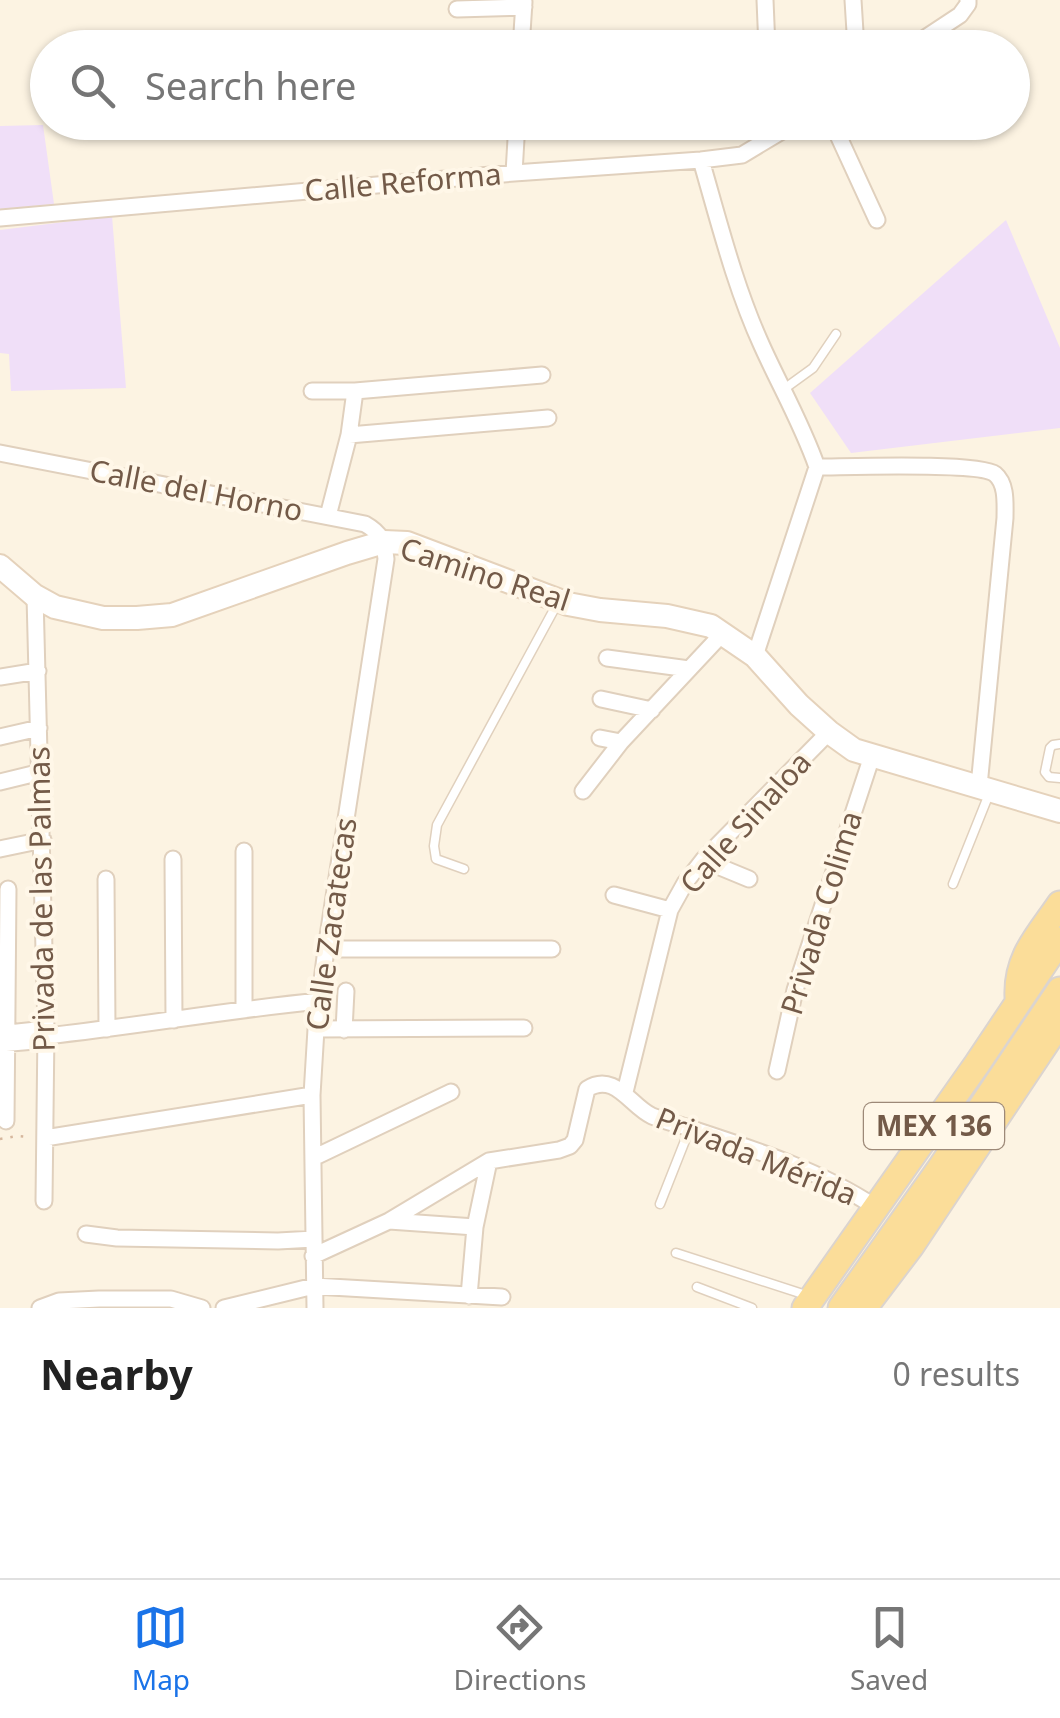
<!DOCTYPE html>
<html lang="en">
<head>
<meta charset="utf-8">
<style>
	body { margin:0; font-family:"Noto Sans",sans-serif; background:#f6f6f6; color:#222 }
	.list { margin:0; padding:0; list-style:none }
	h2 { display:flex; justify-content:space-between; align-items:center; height:130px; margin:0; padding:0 40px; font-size:42px }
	h2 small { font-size:32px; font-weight:400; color:#767676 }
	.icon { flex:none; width:55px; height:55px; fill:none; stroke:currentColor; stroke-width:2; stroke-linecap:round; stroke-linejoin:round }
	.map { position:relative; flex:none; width:1060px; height:1308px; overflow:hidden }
	.search { position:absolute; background:#fff; box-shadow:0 2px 8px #0004; left:30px; right:30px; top:30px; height:110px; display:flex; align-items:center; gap:25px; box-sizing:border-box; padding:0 35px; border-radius:55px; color:#767676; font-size:38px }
	.sheet { height:270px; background:#fff }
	nav { display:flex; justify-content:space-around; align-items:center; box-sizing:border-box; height:140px; border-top:2px solid #e0e0e0; background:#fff; font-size:28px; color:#767676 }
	nav a { display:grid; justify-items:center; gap:5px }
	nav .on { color:#1a73e8 }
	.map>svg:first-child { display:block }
	.education { fill:#f0dff8 }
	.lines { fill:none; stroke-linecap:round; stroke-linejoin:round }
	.lane-casing { stroke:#e0d0bd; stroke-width:11 }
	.street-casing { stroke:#e0d0bd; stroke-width:19 }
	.secondary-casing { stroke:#e5d2bb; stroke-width:26 }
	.primary-casing { stroke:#dbd4cf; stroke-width:29 }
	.path { stroke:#d6b79d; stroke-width:2.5; stroke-dasharray:2.5 8; stroke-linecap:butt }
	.lane { stroke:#fff; stroke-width:8 }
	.street { stroke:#fff; stroke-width:15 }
	.secondary { stroke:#fff; stroke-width:22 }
	.primary { stroke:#fbdd99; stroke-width:25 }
	.labels { text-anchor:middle; stroke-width:8; stroke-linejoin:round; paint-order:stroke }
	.shield { fill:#fff7e8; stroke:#9d8978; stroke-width:2.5 }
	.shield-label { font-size:28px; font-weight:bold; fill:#735a48 }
	.street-label { font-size:30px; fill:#735a48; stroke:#fff7e8 }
</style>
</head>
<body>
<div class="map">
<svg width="1060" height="1308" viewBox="0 0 1060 1308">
	<rect width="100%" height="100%" fill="#fcf3e2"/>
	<path class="education" d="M43,125L54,204L0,209V126Z
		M112,216L126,388L11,391L9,354L0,353V230Z
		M1006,220L1060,348V428L851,453L810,393Z"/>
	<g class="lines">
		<g class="lane-casing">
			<path id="lane" d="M784,389L813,368L836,334
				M1060,744L1053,745L1050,748L1045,772L1049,777L1060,778
				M464,869L436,859L434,846L437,825L557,604
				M953,884L989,794
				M660,1204L690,1128
				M676,1253L809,1296
				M697,1287L752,1308"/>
		</g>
		<g class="street-casing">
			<path id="street" d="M765,0L767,48
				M853,0L856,48
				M457,9L524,7
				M521,48L524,2
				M910,48L960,15L968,4V0
				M832,122L877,220
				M701,160C719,222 735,287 762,346C780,386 802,424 817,467L755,656
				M514,173L517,122
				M0,218L514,173L701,160L742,155L797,122
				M312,391H355L542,375
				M349,435L548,418
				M0,453L365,524C381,533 384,541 386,559L326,949L316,1029L312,1095L315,1308
				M817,467C845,467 979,462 995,474C1007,484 1005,504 1005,518L979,786
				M328,516L349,435L355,391
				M35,596L46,1029L44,1201
				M607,658L689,669
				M0,677L38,671
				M601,699L652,710
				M0,737L39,728
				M600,738L621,742
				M0,782L41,772
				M583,791L621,742L723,633
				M0,849L43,840
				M173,859L174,1020
				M703,860L749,879
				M106,879L107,1029
				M614,895L670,910
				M326,949H552
				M244,1009V851
				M316,1029L524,1028
				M344,1030L346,991
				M8,1033L46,1029
				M46,1036C138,1026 228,1010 319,1001
				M0,1044L46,1040
				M777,1071L795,990L872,756
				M625,1092L670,910L685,883L703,860L829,732
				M6,1121L8,889
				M45,1138L312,1095
				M313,1158L451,1092
				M389,1221L475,1227
				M86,1234L117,1238L278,1241L314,1239
				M313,1256L389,1221L489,1161L559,1150L570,1146L575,1140L587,1089C615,1071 631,1107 652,1116C664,1121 677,1124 689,1128C753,1149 819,1170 875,1207
				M469,1296L475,1227L489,1161
				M40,1308L59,1301L99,1299H171L202,1308
				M224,1308L314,1286L502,1297"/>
		</g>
		<g class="secondary-casing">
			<path id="secondary" d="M0,566L35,596L55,607L103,618H137L172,615L347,553L384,542L407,543L568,604L600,610L667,616L711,626L755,656L799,705L829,732L854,750L1060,811"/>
		</g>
		<g class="primary-casing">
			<path id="primary" d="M1018,997C1016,957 1039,935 1060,904
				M805,1308L977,1064L1060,940
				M841,1308L939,1170L1060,990
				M864,1308L911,1246L1060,1022"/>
		</g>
		<path class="path" d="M0,1139L17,1136L28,1137"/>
		<use href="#lane" class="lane"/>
		<use href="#street" class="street"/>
		<use href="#secondary" class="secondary"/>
		<use href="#primary" class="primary"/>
	</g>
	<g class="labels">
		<rect class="shield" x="864" y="1103" width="140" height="46" rx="8"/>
		<g class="shield-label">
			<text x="934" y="1136">MEX 136</text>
		</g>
		<g class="street-label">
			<text transform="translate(403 183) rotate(-5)" y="10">Calle Reforma</text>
			<text transform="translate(196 491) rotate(11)" y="10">Calle del Horno</text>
			<text transform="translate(485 575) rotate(18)" y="10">Camino Real</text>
			<text transform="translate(746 823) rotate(-48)" y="10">Calle Sinaloa</text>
			<text transform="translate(42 899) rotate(-91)" y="10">Privada de las Palmas</text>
			<text transform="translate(822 913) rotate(-73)" y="10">Privada Colima</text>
			<text transform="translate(332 924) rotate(-82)" y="10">Calle Zacatecas</text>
			<text transform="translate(756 1157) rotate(22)" y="10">Privada Mérida</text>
		</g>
	</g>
</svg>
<div class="search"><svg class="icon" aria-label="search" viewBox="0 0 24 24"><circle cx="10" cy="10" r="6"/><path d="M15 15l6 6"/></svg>Search here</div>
</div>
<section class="sheet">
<h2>Nearby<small>0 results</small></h2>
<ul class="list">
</ul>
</section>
<nav>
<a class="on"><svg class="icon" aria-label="map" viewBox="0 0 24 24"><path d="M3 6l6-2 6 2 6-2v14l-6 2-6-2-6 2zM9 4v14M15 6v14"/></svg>Map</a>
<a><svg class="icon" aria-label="directions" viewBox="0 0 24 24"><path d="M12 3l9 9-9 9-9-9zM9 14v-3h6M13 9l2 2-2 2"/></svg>Directions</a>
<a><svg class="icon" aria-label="saved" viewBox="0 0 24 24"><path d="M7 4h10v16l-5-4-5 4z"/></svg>Saved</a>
</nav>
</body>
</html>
